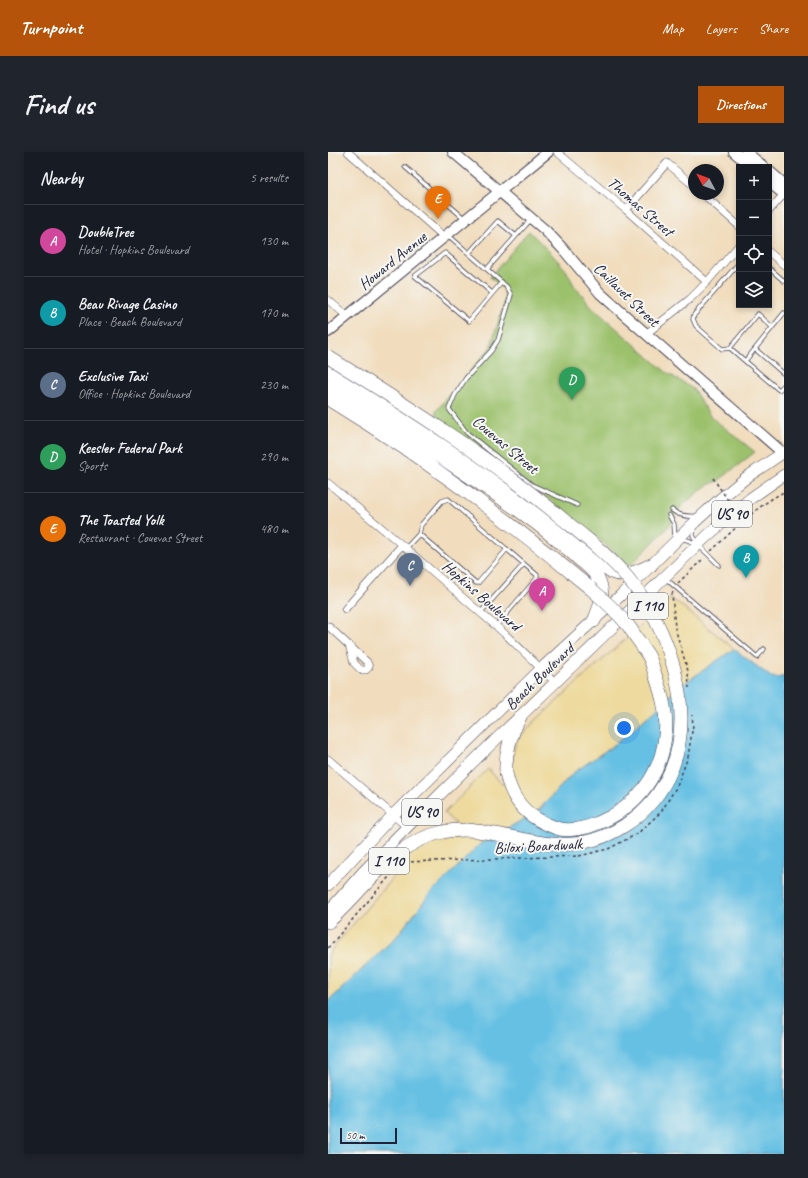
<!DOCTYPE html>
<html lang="en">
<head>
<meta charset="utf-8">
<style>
	body { margin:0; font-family:Caveat,sans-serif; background:#20242c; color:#f1f3f6 }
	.controls { position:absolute; right:12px; top:12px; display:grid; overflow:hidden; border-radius:0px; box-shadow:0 2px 6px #0003 }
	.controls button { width:36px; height:36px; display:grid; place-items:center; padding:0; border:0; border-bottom:1px solid #363941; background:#171b24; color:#f1f3f6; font:20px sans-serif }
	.compass { position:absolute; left:360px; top:12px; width:36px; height:36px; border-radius:50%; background:#171b24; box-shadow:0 2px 6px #0003; rotate:311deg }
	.scale { position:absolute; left:12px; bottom:10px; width:57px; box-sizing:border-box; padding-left:4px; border:2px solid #22223b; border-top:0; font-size:11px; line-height:14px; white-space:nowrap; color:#22223b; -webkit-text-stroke:3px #f6f6f2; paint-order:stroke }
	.you { position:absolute; left:296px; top:576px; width:14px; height:14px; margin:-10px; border:3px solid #fff; border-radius:50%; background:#1a73e8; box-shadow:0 0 0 6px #1a73e833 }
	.badge { display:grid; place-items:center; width:26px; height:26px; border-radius:50%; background:#b45309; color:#fff; font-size:13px; font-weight:700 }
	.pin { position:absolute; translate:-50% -33px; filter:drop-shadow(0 1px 2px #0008) }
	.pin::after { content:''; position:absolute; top:21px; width:14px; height:12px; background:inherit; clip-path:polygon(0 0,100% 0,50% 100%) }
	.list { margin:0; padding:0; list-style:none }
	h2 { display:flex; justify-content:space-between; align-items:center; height:52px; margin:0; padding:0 16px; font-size:17px }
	h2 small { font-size:13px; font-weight:400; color:#9ea1a6 }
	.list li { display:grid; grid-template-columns:26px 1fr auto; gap:12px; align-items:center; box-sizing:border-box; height:72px; padding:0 16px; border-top:1px solid #363941 }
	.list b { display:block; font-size:15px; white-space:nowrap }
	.list p { margin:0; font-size:13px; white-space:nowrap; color:#9ea1a6 }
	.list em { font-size:13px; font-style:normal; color:#9ea1a6 }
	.icon { flex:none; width:22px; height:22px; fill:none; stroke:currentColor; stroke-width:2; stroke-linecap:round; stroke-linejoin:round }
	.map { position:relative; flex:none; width:456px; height:1002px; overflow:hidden; border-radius:0px }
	header { display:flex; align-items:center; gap:24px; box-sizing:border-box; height:56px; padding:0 20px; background:#b45309; color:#fff }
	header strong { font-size:19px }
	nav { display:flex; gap:22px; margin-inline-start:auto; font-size:14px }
	.intro { display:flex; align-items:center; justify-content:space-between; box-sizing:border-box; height:96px; padding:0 24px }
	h1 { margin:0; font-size:28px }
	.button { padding:10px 18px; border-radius:0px; background:#b45309; color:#fff; font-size:14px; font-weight:700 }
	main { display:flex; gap:24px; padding:0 24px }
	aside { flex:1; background:#171b24; border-radius:0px; box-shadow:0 2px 6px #0003 }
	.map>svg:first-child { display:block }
	.green { fill:#9cc16c; stroke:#5f7254 }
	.sand { fill:#eeda9e; stroke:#887e6c }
	.water { fill:#65c0e3; stroke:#44718f }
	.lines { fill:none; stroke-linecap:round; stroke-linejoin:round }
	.lane-casing { stroke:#413e4f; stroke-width:5 }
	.street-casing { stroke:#413e4f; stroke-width:8 }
	.secondary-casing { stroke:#413e4f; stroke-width:12 }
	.primary-casing { stroke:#413e4f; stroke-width:12 }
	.highway-casing { stroke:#413e4f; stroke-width:14 }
	.path { stroke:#413e4f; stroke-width:1.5; stroke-dasharray:3 3; stroke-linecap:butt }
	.lane { stroke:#fff; stroke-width:3.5 }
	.street { stroke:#fff; stroke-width:7 }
	.secondary { stroke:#fff; stroke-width:10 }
	.primary { stroke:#fff; stroke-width:11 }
	.highway { stroke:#fff; stroke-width:13 }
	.highway-bridge-casing { stroke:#413e4f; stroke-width:14; stroke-linecap:butt }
	.path-bridge { stroke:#413e4f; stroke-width:1.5; stroke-dasharray:3 3; stroke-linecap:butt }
	.highway-bridge { stroke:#fff; stroke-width:13 }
	.labels { text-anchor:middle; stroke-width:4; stroke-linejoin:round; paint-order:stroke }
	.shield { fill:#f6f6f2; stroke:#626272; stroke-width:1 }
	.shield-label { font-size:15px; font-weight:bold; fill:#22223b }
	.street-label { font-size:16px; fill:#22223b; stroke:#f6f6f2 }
</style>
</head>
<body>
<header>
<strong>Turnpoint</strong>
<nav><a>Map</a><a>Layers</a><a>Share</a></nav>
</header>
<div class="intro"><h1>Find us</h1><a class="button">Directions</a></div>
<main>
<aside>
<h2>Nearby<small>5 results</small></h2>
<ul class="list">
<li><span class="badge" style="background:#d1479c">A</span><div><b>DoubleTree</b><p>Hotel · Hopkins Boulevard</p></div><em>130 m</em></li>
<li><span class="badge" style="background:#0f9aa8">B</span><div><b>Beau Rivage Casino</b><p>Place · Beach Boulevard</p></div><em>170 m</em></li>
<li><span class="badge" style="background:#5c6f8a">C</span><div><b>Exclusive Taxi</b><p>Office · Hopkins Boulevard</p></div><em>230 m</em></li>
<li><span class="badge" style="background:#2e9e5b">D</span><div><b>Keesler Federal Park</b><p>Sports</p></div><em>290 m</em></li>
<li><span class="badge" style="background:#e8710a">E</span><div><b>The Toasted Yolk</b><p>Restaurant · Couevas Street</p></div><em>480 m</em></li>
</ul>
</aside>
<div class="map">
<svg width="456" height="1002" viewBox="0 0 456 1002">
	<rect width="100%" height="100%" fill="#f6f6f2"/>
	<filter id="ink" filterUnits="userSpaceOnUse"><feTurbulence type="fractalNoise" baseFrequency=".025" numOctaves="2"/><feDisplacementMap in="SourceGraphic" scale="8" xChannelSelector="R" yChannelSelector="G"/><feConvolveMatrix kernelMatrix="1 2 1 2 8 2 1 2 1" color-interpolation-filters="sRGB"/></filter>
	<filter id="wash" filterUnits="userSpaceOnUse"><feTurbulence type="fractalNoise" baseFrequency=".012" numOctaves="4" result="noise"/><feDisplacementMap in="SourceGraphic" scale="16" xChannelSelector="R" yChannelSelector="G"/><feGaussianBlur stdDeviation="0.9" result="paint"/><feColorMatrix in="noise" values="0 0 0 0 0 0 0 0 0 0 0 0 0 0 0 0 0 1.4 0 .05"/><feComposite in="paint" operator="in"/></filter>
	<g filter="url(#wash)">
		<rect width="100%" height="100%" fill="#f1ddbe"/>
		<path class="green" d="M201,79L219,97L238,118L247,135L257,146L263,154L338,220L365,237L382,264L427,300L390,329L380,333L353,354L342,373L302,414L252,371L174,312C155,294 131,282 109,267L108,259L162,196L178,146L175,137L162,125Z"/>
		<path class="sand" d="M342,447L350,451L406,497L351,535L326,559L289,591L245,621L210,659L152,692L101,743L69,784L0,850V802L76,712V704C99,690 113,686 140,684L116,661L160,617L175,633L184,620V606L188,589L210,566Z"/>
		<path class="water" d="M406,497L443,525L450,526L456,524V1002H0V850L69,784L101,743L152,692L210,659L245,621L289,591L326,559L351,535Z"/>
	</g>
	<g filter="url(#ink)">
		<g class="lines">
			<g class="lane-casing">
				<path id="lane" d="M77,15L137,67
					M120,83L179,135L183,143L170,188L163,199L138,226L127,243L121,257L139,281L204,333L249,353
					M141,101L170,69L188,84
					M411,111L366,163L365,167L368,174L394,197L402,196L417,209L427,197
					M441,116L456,129
					M159,117L203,67
					M164,141L117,101L87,124L141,169L174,130
					M456,161L427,197L456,222
					M402,196L430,162L444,175
					M417,209L451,238L456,233
					M344,358C351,364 360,365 369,364
					M341,363L346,372L347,386
					M366,375L365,383L369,392
					M91,382L148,431H150L179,397
					M354,387C369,388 380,403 391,413
					M78,396L91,382L93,373L114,349L120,347L196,412
					M337,426L429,505L436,497
					M152,461L196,412L209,423V426L168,474"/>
			</g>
			<g class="street-casing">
				<path id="street" d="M20,0L116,85
					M229,0L298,58L379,130
					M375,42L411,74
					M298,58L339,11L366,34
					M441,59L456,42
					M441,100L456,113
					M0,148L19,164
					M318,182L362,147L379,130L411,93
					M0,331L74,393L177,482L227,530
					M17,457L74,393
					M0,474L39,510L41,515L38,518H33L26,511L21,493
					M0,607L79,675"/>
			</g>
			<g class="secondary-casing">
				<path id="secondary" d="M125,0L217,78L235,97L272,141L292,159L456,302
					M406,0L424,15
					M418,0L436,15
					M441,19L456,32
					M441,30L456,42
					M0,180L220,0"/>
			</g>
			<g class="primary-casing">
				<path id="primary" d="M0,733L65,663L214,516L292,444L367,370L392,347L419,325L456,300
					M0,760L35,720L79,675L153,602L378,385L423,346L456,323"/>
			</g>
			<g class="highway-casing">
				<path id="highway" d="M0,220C69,262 137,307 202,355C222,370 241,385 260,400C267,406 275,416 283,420C297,426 311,419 323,413
					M0,234C71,278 141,322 208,371C223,383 238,395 252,408C258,413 265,418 269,425C278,439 272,455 266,469
					M0,247C92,303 179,367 262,436
					M178,621C177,600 182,583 192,565
					M0,770C36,739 64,690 115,680C123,678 131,678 139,678"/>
			</g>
			<path class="path" d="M383,399C406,378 428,354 456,340
				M350,431L376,406
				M345,440L344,442L347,476L360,519L361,536
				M77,710L251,704L280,697L309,682L333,660L349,634L360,605L365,573L364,563
				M0,796L66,719"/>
			<use href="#lane" class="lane"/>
			<use href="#street" class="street"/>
			<use href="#secondary" class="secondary"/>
			<use href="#primary" class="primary"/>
			<use href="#highway" class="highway"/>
			<g class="highway-bridge-casing">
				<path id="highway-bridge" d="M0,205C81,255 162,306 236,368C258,386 281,404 299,425C340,474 368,555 344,616C324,665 276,696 224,692C195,689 168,680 139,678
					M178,621C182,641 192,657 209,667C216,671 224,675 232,677C244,679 259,676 270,671C307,656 333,624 337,584C340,562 334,543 327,522C325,517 324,510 321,505C319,501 315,497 313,492C308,486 304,478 299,472C288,459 275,447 262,436"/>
			</g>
			<path class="path-bridge" d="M385,326L418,375"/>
			<use href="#highway-bridge" class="highway-bridge"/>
		</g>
	</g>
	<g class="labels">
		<g class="shield">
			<rect x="384" y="349" width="40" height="26" rx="3"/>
			<rect x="300" y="441" width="40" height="26" rx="3"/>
			<rect x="74" y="647" width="40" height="26" rx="3"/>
			<rect x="41" y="696" width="40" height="26" rx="3"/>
		</g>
		<g class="shield-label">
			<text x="404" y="367">US 90</text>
			<text x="320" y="459">I 110</text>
			<text x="94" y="665">US 90</text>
			<text x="61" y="714">I 110</text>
		</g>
		<g class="street-label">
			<text transform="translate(313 54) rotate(41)" y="6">Thomas Street</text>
			<text transform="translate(64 108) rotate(-39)" y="6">Howard Avenue</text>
			<text transform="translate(299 142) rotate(44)" y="6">Caillavet Street</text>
			<text transform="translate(178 292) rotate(40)" y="6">Couevas Street</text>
			<text transform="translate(154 443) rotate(41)" y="6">Hopkins Boulevard</text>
			<text transform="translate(211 524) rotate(-44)" y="6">Beach Boulevard</text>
			<text transform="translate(210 693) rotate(-3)" y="6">Biloxi Boardwalk</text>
		</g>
	</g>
</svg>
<div class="controls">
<button>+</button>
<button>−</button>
<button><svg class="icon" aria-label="locate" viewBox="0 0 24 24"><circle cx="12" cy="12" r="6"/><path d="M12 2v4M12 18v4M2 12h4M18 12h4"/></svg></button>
<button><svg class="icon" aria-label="layers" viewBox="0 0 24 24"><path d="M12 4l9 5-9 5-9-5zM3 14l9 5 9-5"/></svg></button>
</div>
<svg class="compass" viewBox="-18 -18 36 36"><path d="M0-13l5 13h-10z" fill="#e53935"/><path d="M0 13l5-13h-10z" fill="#9ea1a6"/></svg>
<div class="scale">50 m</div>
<div class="you"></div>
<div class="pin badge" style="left:214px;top:459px;background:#d1479c">A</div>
<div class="pin badge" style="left:418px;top:426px;background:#0f9aa8">B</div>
<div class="pin badge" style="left:82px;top:434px;background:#5c6f8a">C</div>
<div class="pin badge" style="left:244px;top:248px;background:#2e9e5b">D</div>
<div class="pin badge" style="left:110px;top:67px;background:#e8710a">E</div>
</div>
</main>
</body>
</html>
